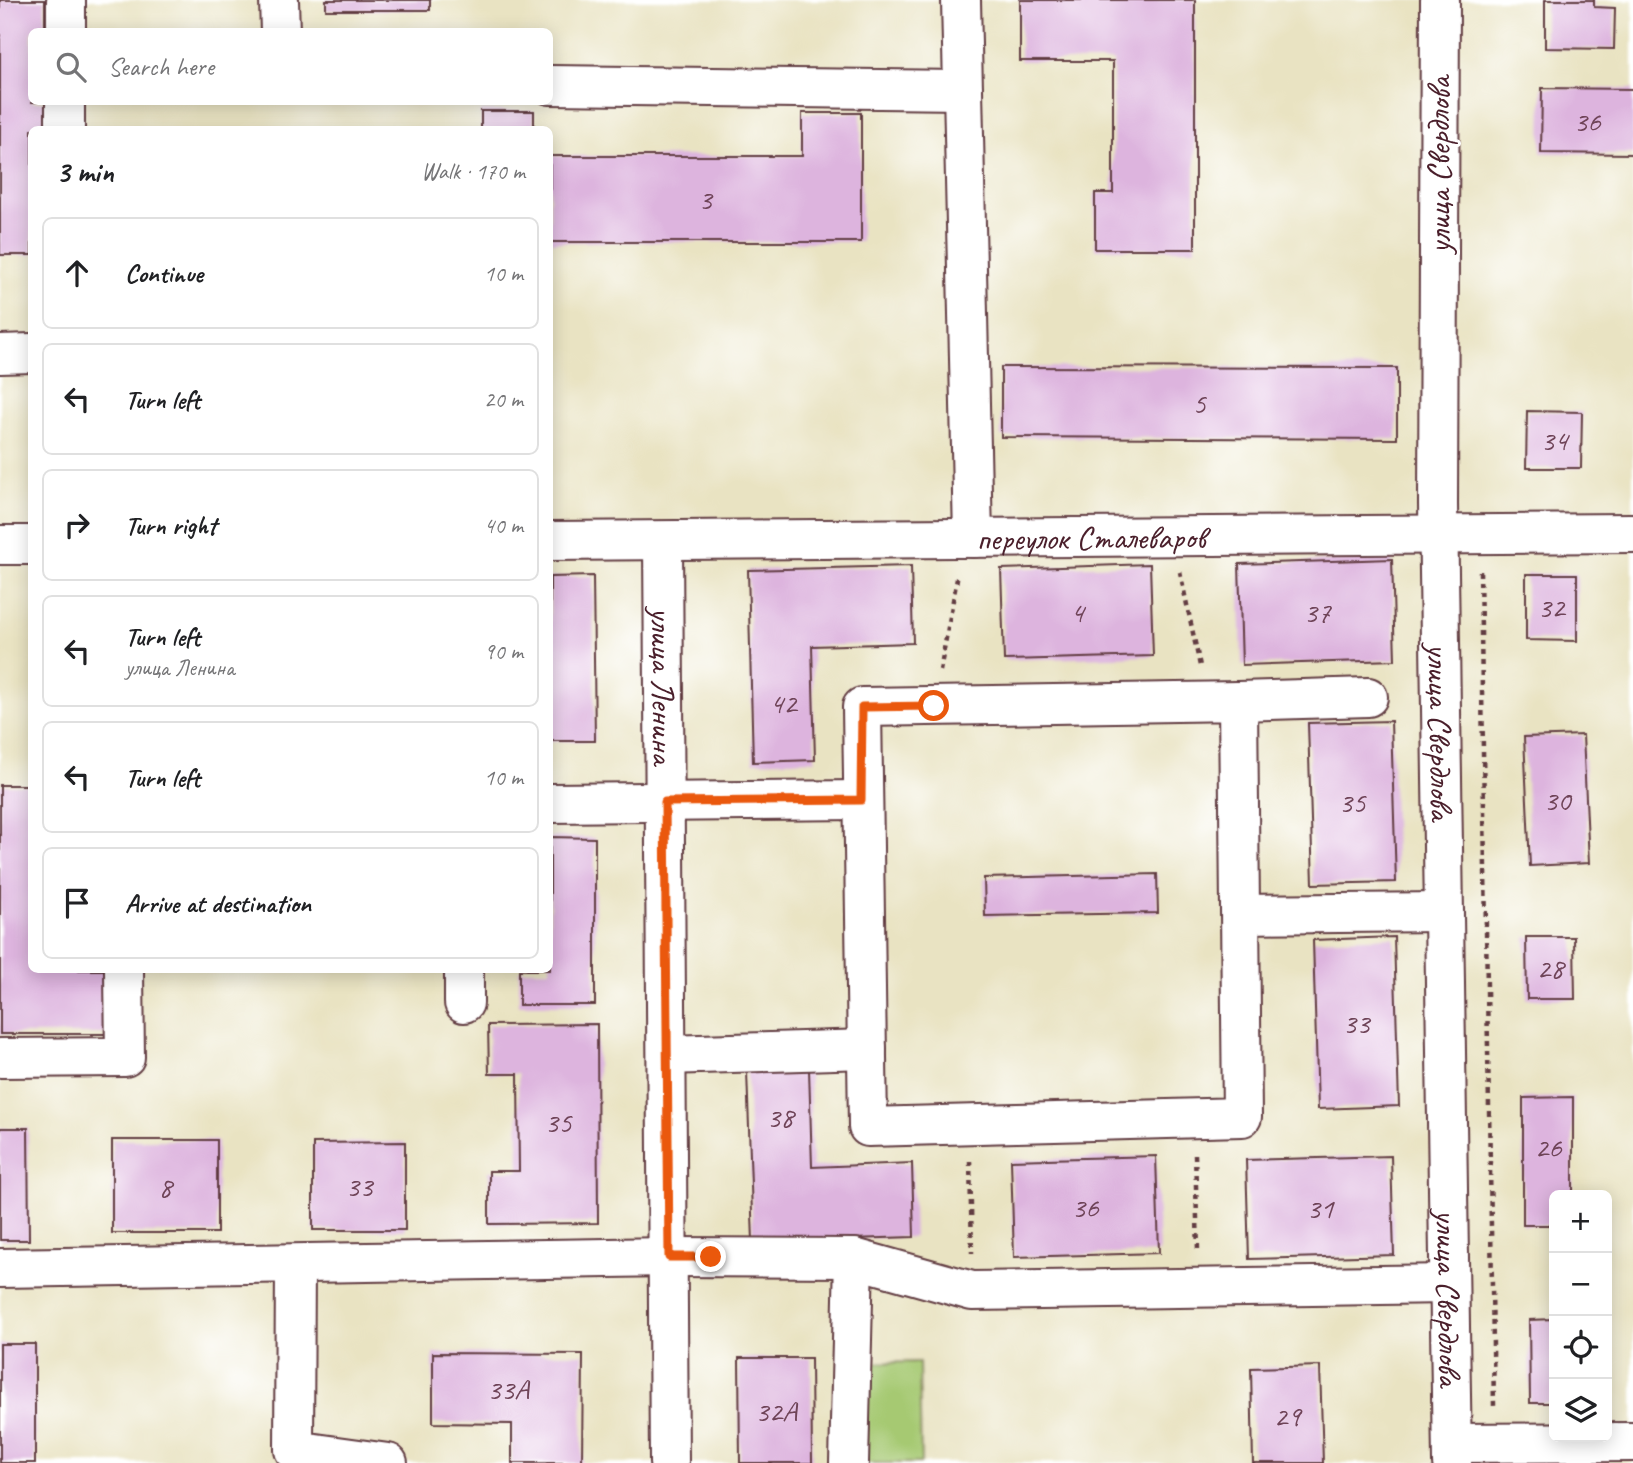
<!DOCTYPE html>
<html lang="en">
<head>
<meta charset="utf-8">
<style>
	body { margin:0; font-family:Caveat,sans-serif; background:#f6f6f6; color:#202124 }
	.controls { position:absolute; right:21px; bottom:21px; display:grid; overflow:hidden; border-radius:10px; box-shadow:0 4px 18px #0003 }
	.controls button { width:63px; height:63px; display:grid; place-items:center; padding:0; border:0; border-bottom:2px solid #e0e0e0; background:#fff; color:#202124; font:35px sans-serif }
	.stop { position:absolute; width:21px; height:21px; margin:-16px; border:5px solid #ea580c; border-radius:50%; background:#fff }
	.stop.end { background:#ea580c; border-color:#fff; box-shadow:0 2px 7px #0008 }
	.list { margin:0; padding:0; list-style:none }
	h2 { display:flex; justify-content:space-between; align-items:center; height:91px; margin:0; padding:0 28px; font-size:30px }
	h2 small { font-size:23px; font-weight:400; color:#757577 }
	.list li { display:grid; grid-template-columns:46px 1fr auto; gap:21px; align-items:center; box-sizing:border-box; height:112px; margin:0 14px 14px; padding:0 14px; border:2px solid #e0e0e0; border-radius:10px }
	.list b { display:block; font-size:26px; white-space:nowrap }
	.list p { margin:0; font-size:23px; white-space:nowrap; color:#757577 }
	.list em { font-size:23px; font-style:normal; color:#757577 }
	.icon { flex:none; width:38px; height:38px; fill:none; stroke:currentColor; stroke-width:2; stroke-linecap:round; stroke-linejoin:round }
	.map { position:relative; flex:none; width:1633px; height:1463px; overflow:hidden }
	.search { position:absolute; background:#fff; box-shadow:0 4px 18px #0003; left:28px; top:28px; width:525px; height:77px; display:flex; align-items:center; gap:18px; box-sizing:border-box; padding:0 24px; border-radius:10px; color:#757577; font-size:26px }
	.panel { position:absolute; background:#fff; box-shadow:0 4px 18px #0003; left:28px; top:126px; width:525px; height:847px; border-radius:10px }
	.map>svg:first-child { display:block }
	.green { fill:#a6c972; stroke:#78744e; stroke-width:2 }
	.building { fill:#ddb4de }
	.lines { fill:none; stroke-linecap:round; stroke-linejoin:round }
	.minor-casing { stroke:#623c42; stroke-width:42 }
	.path { stroke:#623c42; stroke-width:4.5; stroke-dasharray:5 5; stroke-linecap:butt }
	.minor { stroke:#fff; stroke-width:38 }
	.route { stroke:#ea580c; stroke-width:9 }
	.labels { text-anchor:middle; stroke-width:6; stroke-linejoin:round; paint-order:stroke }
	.number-label { font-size:30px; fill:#6f4458 }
	.street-label { font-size:33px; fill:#4a1f2b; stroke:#fff }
</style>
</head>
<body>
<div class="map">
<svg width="1633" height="1463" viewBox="0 0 1633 1463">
	<rect width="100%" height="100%" fill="#fff"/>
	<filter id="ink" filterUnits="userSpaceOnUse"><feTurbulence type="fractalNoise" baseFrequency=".0143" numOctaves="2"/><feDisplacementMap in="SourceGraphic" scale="14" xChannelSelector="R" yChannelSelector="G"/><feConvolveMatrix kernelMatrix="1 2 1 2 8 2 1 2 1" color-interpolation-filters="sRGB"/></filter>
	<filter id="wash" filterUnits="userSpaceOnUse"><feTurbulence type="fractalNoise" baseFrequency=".00686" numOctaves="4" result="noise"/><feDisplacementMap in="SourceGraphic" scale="28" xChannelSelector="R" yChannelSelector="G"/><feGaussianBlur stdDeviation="1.57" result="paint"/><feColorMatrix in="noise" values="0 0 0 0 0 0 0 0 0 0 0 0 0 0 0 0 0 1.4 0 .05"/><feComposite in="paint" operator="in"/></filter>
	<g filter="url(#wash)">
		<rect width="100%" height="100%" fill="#e9e3c2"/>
		<path class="green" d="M919,1362L921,1463H866L864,1363Z"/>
		<g id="blocks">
			<path class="building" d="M0,0H45V32H32V102H45V130H32V255H0Z
				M326,0H430V10H326Z
				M1020,0H1195V249H1095V193H1113V61H1020Z
				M1545,0H1594V7L1615,8L1614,49L1545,48Z
				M1542,88L1633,89V154L1541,153Z
				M481,111H534V130H481Z
				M802,113H861V242H550V156H802Z
				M1001,367L1397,368V439L1001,437Z
				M1527,411L1582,412L1581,468H1526Z
				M1392,559L1395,660L1242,665L1239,564Z
				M1150,564L1153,656L1004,660L1001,569Z
				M911,566L913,643L812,646L815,760L753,762L748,570Z
				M1526,574H1577V641L1526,640Z
				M593,576L595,741H550V577Z
				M1391,721L1396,882L1313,884L1308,723Z
				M1583,735L1589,863L1530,866L1524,737Z
				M0,785H32V970H109V1034H0Z
				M550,837L595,838V1005H519V970H550Z
				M1157,874L1158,913L985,916L984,878Z
				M1394,937L1399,1106L1318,1109L1313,940Z
				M1526,937H1574L1575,999H1527Z
				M597,1024L598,1223L489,1224V1171H519L518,1074H489L488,1025Z
				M809,1069L812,1167L912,1163L914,1237L753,1242L747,1071Z
				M1573,1097V1195H1554V1225H1523V1098Z
				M0,1128H28L29,1240H0Z
				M112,1140H217V1233H112Z
				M405,1142V1230H313V1143Z
				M1156,1156L1159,1253L1014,1257L1011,1160Z
				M1391,1156L1394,1255L1249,1259L1246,1160Z
				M1554,1319V1403H1530L1529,1320Z
				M0,1344H35V1463H0Z
				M433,1353L583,1354L582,1463H512V1424L433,1423Z
				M739,1358H811L812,1463H740Z
				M1320,1366L1323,1463H1253L1251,1368Z"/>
		</g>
	</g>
	<g filter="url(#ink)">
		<use href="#blocks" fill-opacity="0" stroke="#623c42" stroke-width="2"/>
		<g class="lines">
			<g class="minor-casing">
				<g id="minor">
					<path d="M279,0L280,32"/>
					<path d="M961,0L973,538"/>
					<path id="s1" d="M1440,0L1438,504L1452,1463"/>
					<path d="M66,32V0"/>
					<path d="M550,85L963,90"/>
					<path d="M65,130V102"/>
					<path d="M0,354L32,353"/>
					<path id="s2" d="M550,541L1633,533"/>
					<path id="s3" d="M663,541L669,1463"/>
					<path d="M0,545H32"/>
					<path d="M1238,701L1242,1117L868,1127L862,707Z"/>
					<path d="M1238,701L1368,697"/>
					<path d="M550,803L861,800"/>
					<path d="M1242,914L1444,912"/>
					<path d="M464,1003V970"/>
					<path d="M667,1055L867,1049"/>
					<path d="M0,1058L125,1057L124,970"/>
					<path d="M295,1264L294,1450L388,1463"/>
					<path d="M0,1268L669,1257L854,1258L972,1291L1449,1284"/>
					<path d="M1452,1443L1633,1442"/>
					<path d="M849,1463L854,1258"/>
				</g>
			</g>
			<path class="path" d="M1480,571L1494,1406
				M1180,572L1200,666
				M940,671L958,573
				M1195,1154L1198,1250
				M970,1161L972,1253"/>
			<use href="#minor" class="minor"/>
		</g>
	</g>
	<g class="lines" filter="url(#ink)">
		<path class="route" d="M711,1257H669L665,802L861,800L862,707L934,706"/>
	</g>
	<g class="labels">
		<g class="number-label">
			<text x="1587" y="131">36</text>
			<text x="705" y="209">3</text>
			<text x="1199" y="413">5</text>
			<text x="1554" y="450">34</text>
			<text x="1551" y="617">32</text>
			<text x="1077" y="622">4</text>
			<text x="1317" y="622">37</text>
			<text x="783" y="713">42</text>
			<text x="1557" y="810">30</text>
			<text x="1352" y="812">35</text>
			<text x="1550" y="978">28</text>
			<text x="1356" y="1033">33</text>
			<text x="780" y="1127">38</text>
			<text x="558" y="1132">35</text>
			<text x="1548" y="1157">26</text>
			<text x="359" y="1196">33</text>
			<text x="165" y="1197">8</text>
			<text x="1085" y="1217">36</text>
			<text x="1320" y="1218">31</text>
			<text x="508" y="1399">33А</text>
			<text x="776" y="1421">32А</text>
			<text x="1287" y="1426">29</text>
		</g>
		<g class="street-label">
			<text transform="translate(1438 165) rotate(-90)" y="12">улица Свердлова</text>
			<text dy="12" stroke="none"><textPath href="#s2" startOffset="541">переулок Сталеваров</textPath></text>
			<text dy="12" stroke="none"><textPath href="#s3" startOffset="145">улица Ленина</textPath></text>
			<text dy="12" stroke="none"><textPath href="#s1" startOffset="732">улица Свердлова</textPath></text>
			<text dy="12" stroke="none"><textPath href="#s1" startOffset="1298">улица Свердлова</textPath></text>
		</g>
	</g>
</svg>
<div class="controls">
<button>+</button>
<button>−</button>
<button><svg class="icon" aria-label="locate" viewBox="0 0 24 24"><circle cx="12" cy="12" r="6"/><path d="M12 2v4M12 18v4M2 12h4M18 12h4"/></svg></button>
<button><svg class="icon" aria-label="layers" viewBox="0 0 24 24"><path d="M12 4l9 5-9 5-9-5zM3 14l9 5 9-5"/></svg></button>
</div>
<div class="stop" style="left:934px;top:706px"></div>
<div class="stop end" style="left:711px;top:1257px"></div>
<div class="search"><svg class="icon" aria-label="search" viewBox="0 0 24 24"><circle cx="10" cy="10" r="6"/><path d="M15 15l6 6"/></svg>Search here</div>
<section class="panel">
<h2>3 min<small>Walk · 170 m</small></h2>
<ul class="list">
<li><svg class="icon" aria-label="ahead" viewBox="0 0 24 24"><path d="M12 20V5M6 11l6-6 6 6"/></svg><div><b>Continue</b></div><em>10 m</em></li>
<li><svg class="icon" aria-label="left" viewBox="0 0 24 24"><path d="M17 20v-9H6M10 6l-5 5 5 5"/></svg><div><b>Turn left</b></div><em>20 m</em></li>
<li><svg class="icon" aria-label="right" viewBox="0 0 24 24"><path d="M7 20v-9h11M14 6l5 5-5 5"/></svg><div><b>Turn right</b></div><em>40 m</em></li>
<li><svg class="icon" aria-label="left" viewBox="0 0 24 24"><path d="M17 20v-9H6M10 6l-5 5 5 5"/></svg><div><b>Turn left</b><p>улица Ленина</p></div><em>90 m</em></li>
<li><svg class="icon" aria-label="left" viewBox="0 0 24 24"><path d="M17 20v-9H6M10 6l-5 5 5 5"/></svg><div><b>Turn left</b></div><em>10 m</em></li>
<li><svg class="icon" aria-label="arrive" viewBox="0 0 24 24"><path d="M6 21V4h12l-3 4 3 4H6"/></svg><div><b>Arrive at destination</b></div></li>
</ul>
</section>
</div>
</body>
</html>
